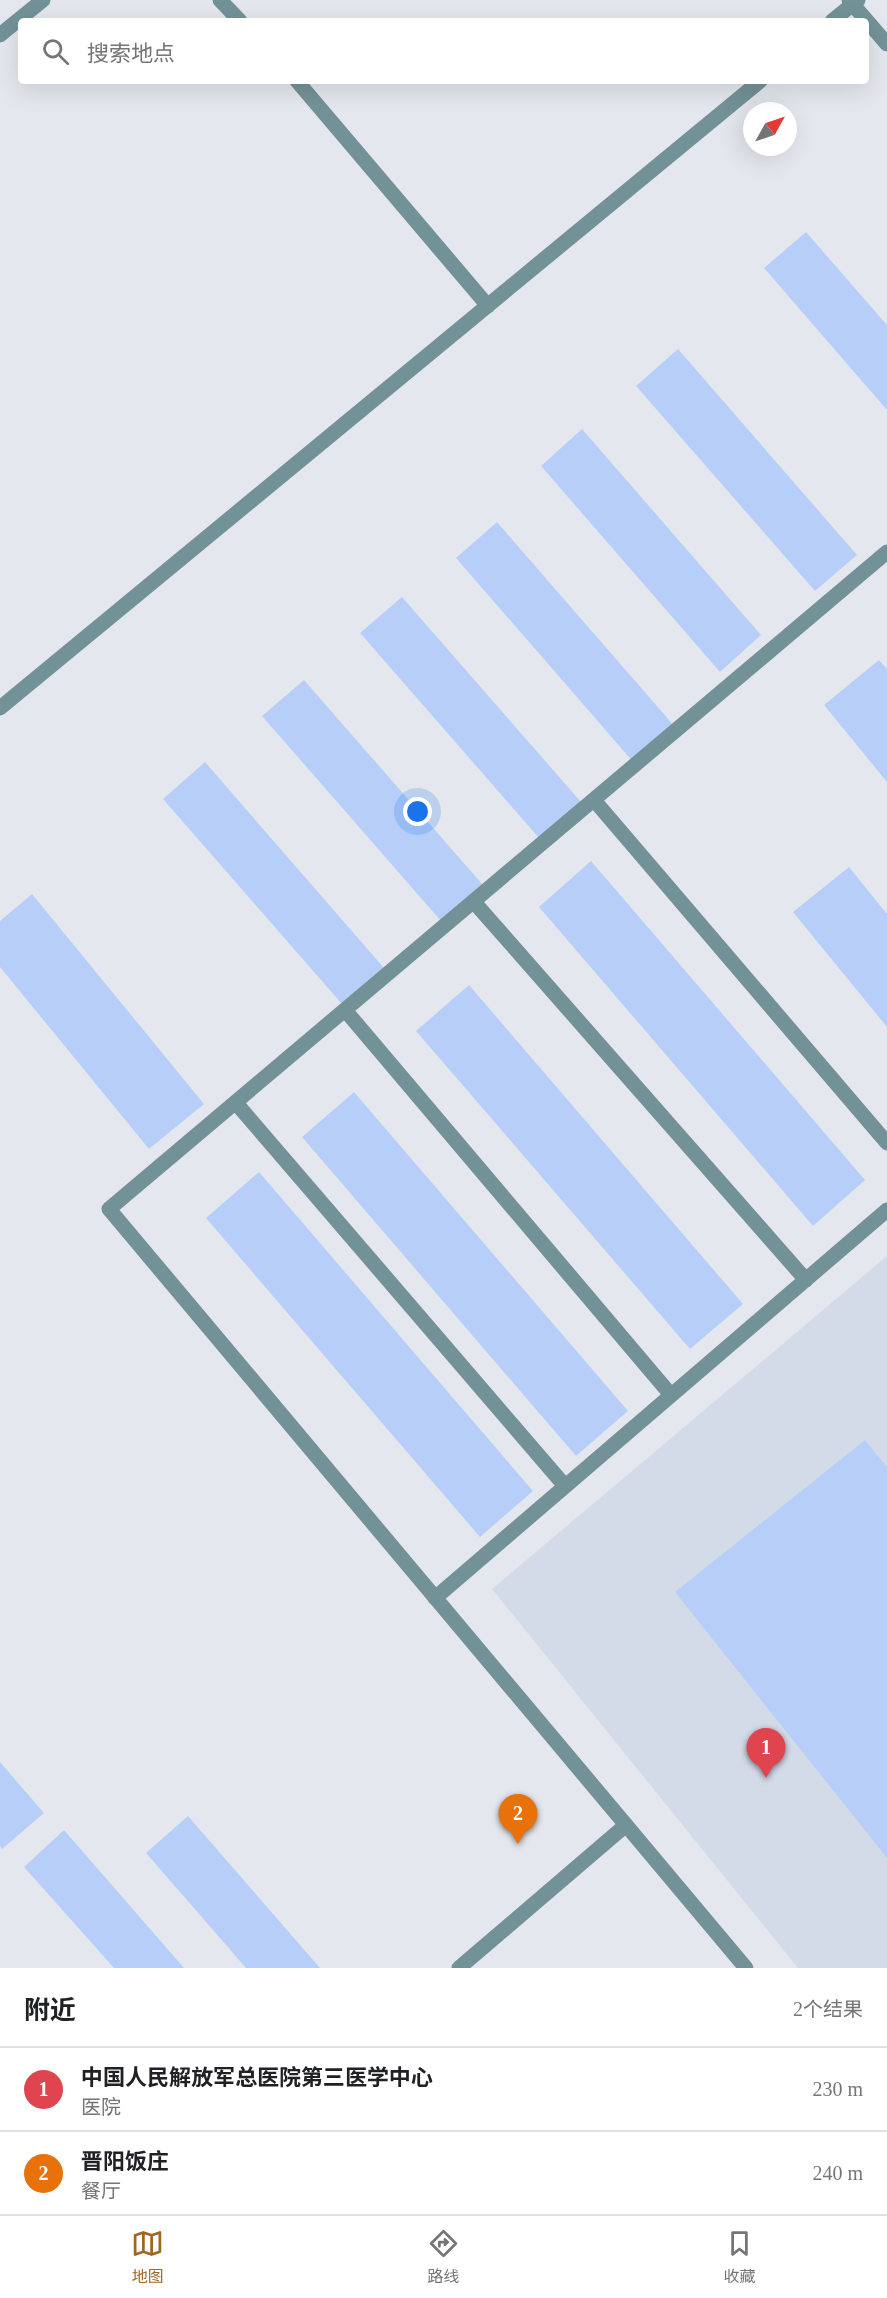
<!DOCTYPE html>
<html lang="zh">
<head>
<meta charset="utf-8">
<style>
	body { margin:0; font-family:"Times New Roman","Noto Sans SC",serif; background:#f2f2f2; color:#202124 }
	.compass { position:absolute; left:743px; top:102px; width:54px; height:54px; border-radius:50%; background:#fff; box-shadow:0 6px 24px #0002; rotate:50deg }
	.you { position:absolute; left:418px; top:812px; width:21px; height:21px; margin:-15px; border:4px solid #fff; border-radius:50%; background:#1a73e8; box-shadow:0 0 0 9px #1a73e833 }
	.badge { display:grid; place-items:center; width:39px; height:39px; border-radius:50%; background:#9f6724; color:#fff; font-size:20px; font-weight:700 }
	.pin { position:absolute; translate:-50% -50px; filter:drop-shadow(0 2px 3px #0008) }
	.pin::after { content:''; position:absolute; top:32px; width:21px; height:18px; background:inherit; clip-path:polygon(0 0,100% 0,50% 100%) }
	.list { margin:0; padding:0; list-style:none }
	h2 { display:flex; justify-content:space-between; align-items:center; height:78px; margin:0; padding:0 24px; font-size:26px }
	h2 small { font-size:20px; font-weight:400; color:#757577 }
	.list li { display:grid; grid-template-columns:39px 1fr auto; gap:18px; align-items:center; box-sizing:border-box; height:84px; padding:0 24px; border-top:2px solid #e0e0e0 }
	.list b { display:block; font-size:22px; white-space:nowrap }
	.list p { margin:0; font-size:20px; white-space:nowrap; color:#757577 }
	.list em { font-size:20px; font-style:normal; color:#757577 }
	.icon { flex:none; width:33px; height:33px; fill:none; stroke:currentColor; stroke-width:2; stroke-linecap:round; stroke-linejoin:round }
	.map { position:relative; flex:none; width:887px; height:1968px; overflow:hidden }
	.search { position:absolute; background:#fff; box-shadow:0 6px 24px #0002; left:18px; right:18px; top:18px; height:66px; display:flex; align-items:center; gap:15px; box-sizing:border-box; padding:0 21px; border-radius:6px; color:#757577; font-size:22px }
	.sheet { height:246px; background:#fff }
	nav { display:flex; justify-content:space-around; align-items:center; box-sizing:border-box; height:84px; border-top:2px solid #e0e0e0; background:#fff; font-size:16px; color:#757577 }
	nav a { display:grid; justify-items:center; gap:3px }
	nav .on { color:#9f6724 }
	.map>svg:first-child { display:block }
	.built { fill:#d3dbe8 }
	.building { fill:#b7cff8 }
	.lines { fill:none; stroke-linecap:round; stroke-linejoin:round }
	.minor { stroke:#739298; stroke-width:15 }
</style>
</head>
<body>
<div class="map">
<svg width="887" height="1968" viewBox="0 0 887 1968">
	<rect width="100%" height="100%" fill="#e4e8ee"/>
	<path class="built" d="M887,1256V1968H798L492,1589Z"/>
	<path class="building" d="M806,232L887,325V410L764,268Z
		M678,349L857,555L815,591L636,386Z
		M582,429L761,635L720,672L541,466Z
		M497,522L676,728L635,764L456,558Z
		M402,597L581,802L540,839L360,633Z
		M879,660L887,669V782L824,705Z
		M304,680L483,885L441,921L262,716Z
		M205,762L384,968L342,1004L163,799Z
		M591,861L865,1180L813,1226L539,907Z
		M849,867L887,914V1027L793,912Z
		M32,894L204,1104L149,1149L0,967V921Z
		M469,985L743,1304L690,1349L416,1031Z
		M354,1092L628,1411L576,1456L302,1137Z
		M259,1172L533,1491L480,1537L206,1218Z
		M865,1440L887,1467V1858L675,1592Z
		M0,1762L44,1813L2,1849L0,1846Z
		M188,1816L320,1968H246L146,1853Z
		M64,1830L184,1968H114L24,1867Z"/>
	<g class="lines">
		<path class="minor" d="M220,0L240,21
			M849,0L887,44
			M832,21L858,0
			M0,35L43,0
			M297,81L488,306
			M0,708L760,81
			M594,800L887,1143
			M474,902L806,1280
			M345,1010L671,1395
			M236,1103L565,1486
			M435,1598L887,1210
			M459,1968L626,1825
			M746,1968L109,1209L887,552"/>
	</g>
</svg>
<svg class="compass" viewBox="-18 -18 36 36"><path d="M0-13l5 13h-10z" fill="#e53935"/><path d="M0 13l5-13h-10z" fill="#757577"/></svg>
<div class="you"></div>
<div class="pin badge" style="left:766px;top:1778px;background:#e0444e">1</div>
<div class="pin badge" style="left:518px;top:1844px;background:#e8710a">2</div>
<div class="search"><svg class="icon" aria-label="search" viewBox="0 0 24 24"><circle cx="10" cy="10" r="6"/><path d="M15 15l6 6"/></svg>搜索地点</div>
</div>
<section class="sheet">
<h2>附近<small>2个结果</small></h2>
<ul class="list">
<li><span class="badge" style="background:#e0444e">1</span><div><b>中国人民解放军总医院第三医学中心</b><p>医院</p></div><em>230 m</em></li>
<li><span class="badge" style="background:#e8710a">2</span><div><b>晋阳饭庄</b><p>餐厅</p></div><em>240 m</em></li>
</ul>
</section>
<nav>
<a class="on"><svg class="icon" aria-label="map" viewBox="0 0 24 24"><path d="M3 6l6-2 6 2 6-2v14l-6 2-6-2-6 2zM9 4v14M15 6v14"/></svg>地图</a>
<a><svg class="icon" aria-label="directions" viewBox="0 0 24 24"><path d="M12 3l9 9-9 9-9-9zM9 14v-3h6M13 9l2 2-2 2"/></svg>路线</a>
<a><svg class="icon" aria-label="saved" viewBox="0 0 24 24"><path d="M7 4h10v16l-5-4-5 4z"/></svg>收藏</a>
</nav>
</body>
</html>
